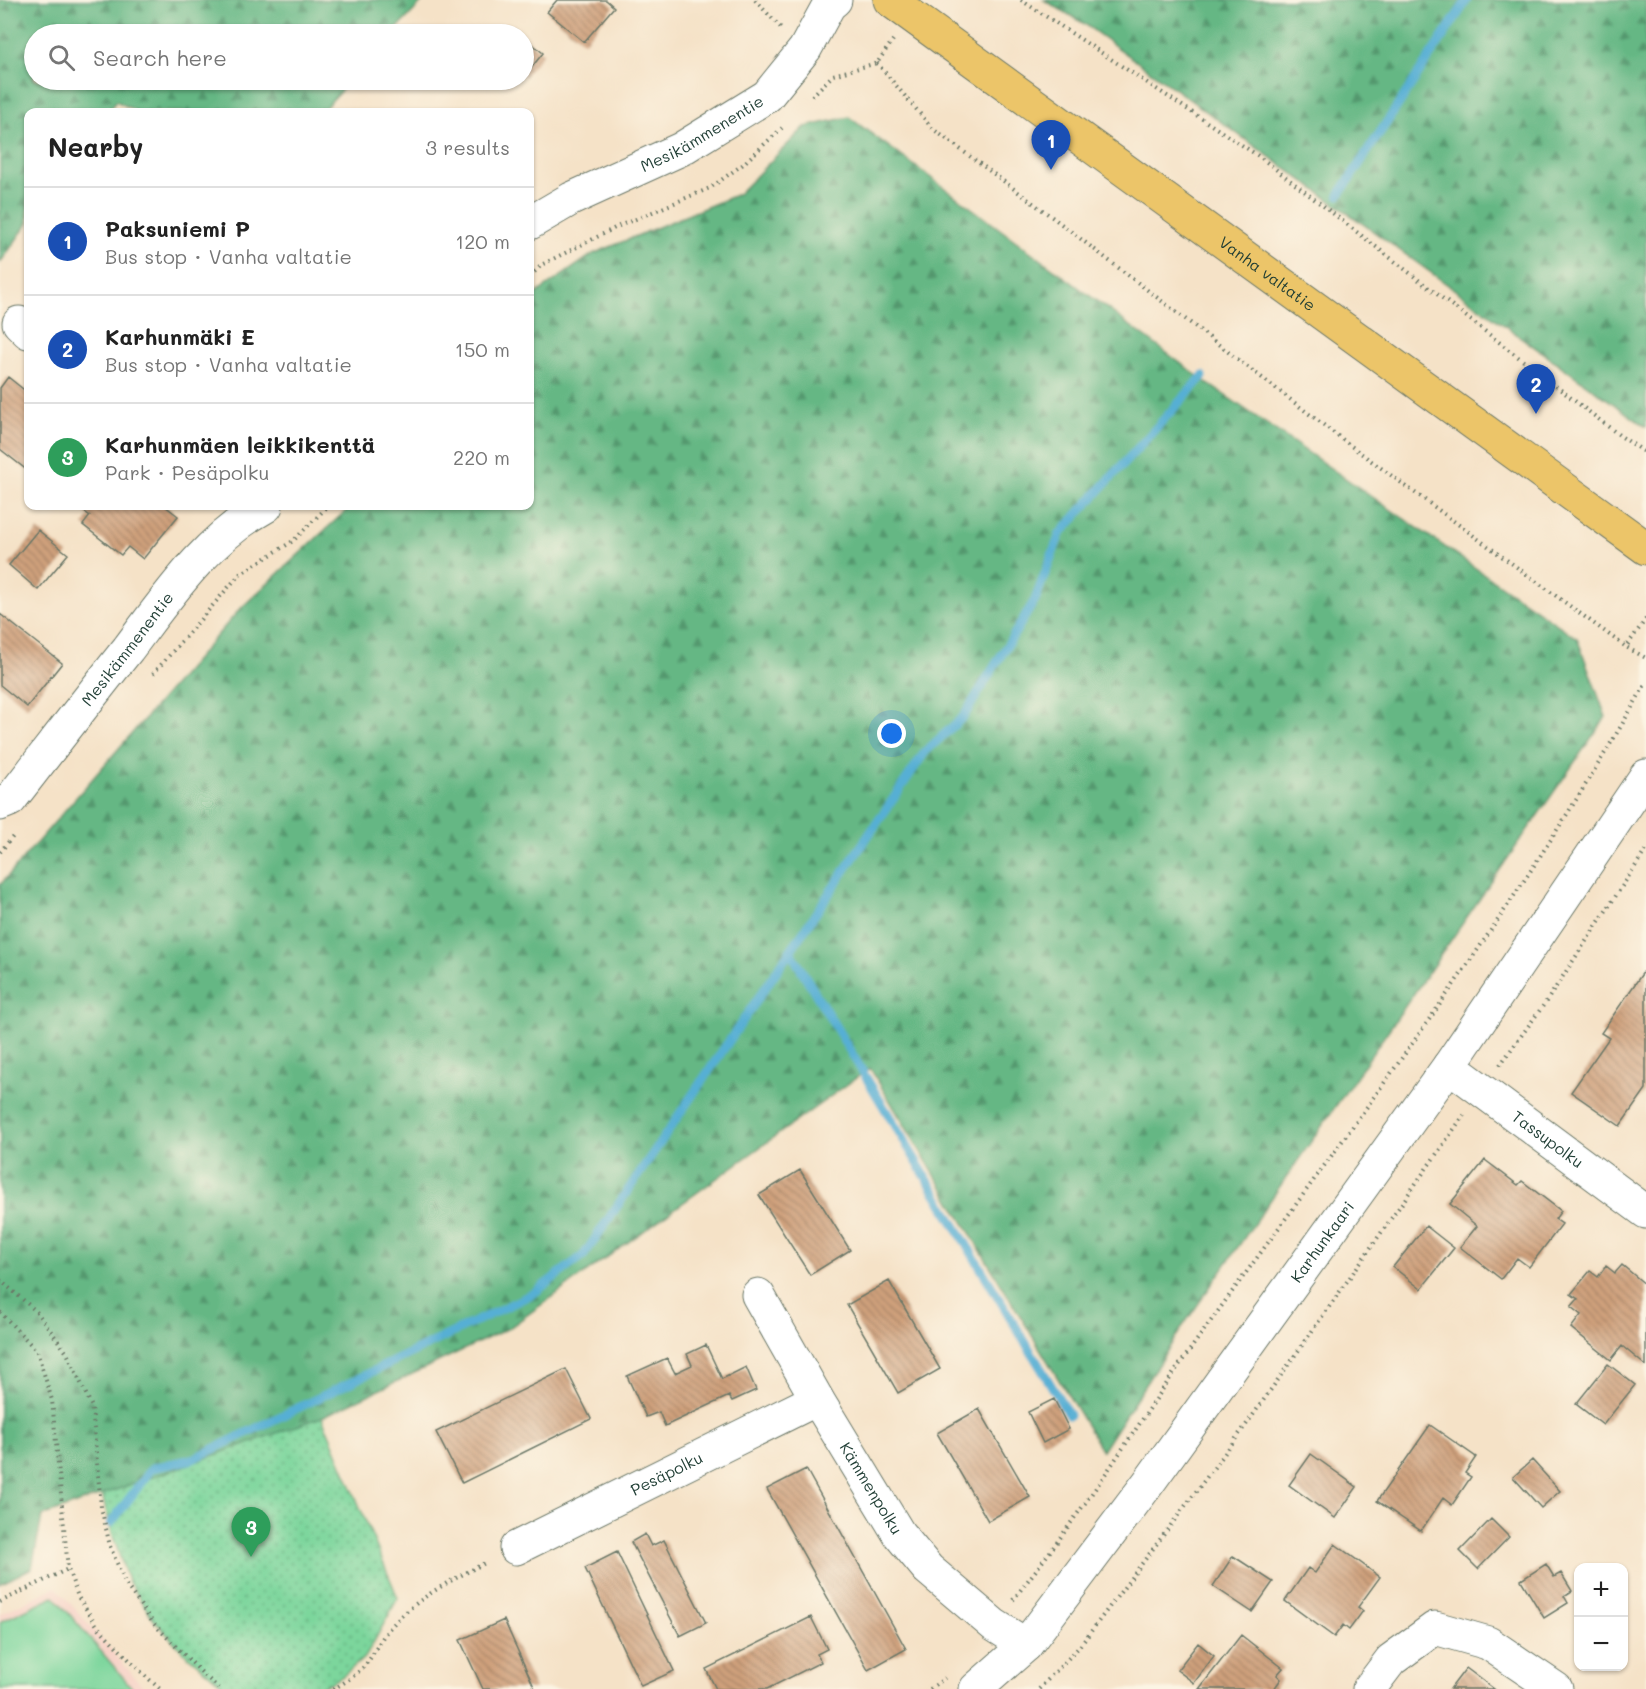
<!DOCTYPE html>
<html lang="en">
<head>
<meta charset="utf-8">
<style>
	body { margin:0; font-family:Mali,sans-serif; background:#f6f6f6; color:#222 }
	.controls { position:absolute; right:18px; bottom:18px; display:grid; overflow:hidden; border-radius:12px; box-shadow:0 2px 4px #0004 }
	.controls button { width:54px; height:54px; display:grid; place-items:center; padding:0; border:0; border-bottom:2px solid #e0e0e0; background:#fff; color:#222; font:30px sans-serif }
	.you { position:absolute; left:892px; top:734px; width:21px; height:21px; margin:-15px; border:4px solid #fff; border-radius:50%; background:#1a73e8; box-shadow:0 0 0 9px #1a73e833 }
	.badge { display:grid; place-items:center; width:39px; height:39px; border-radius:50%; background:#1a73e8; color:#fff; font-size:20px; font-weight:700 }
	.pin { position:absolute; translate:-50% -50px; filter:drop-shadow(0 2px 3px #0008) }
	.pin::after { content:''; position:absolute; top:32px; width:21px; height:18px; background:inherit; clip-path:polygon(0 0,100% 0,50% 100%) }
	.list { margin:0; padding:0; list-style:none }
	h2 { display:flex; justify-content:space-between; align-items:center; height:78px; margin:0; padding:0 24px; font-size:26px }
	h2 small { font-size:20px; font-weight:400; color:#767676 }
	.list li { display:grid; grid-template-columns:39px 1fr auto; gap:18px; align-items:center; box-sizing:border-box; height:108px; padding:0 24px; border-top:2px solid #e0e0e0 }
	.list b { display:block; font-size:22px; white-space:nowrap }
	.list p { margin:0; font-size:20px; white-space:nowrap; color:#767676 }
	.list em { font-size:20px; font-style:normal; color:#767676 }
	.icon { flex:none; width:33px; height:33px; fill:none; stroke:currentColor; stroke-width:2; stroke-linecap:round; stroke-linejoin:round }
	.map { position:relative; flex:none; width:1646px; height:1689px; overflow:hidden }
	.search { position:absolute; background:#fff; box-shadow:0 2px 4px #0004; left:24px; top:24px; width:510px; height:66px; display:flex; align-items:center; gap:15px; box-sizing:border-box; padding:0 21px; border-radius:33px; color:#767676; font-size:22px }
	.panel { position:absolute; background:#fff; box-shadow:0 2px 4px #0004; left:24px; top:108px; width:510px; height:402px; border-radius:12px }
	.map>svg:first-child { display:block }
	.built { fill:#f7d1c6 }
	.forest { fill:url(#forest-firs); stroke:#427a5c; stroke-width:1.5 }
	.park { fill:url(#park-dots); stroke:#4e8a68; stroke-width:1.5 }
	.pitch { fill:#7cd69c; stroke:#4e8a68; stroke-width:1.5 }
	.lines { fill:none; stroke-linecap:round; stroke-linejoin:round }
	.stream { stroke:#57afd4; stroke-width:9 }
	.building { fill:url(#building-back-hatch) }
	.minor-casing { stroke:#6a7767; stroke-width:35 }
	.major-casing { stroke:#6a7767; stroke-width:35 }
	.path { stroke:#6a7767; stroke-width:4; stroke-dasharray:1.5 4.5; stroke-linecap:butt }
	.minor { stroke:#fff; stroke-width:33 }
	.major { stroke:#ecc569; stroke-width:33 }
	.labels { text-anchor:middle; stroke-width:5; stroke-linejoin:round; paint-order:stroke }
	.street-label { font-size:16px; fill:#1f3d34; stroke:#fcf5e5 }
</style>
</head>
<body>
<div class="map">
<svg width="1646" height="1689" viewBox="0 0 1646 1689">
	<defs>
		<pattern id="forest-firs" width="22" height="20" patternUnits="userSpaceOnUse" patternTransform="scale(1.5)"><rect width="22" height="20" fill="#65b784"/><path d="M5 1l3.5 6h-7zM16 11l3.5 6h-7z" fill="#53966d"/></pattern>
		<pattern id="park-dots" width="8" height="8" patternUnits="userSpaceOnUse" patternTransform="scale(1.5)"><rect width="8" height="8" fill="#7cd69c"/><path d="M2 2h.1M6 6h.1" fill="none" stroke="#65af80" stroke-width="1.8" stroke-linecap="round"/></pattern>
		<pattern id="building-back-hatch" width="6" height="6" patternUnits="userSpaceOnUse" patternTransform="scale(1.5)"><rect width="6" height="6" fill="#cfa07b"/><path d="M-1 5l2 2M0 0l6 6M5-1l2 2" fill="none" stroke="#a78466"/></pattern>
	</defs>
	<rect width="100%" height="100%" fill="#fcf5e5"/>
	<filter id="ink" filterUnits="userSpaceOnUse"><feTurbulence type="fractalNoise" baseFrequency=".0167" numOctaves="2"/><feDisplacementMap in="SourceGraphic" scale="12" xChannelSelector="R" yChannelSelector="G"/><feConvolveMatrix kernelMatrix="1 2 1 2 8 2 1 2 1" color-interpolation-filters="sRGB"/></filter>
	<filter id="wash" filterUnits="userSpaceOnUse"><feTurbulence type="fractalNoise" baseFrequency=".008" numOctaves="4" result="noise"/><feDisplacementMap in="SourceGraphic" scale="24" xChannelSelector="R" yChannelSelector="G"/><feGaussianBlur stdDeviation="1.35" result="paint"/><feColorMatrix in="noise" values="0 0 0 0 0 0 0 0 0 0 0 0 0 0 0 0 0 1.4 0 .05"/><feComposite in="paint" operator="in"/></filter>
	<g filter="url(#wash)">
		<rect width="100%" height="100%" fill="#f5e2c7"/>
		<path class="built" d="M56,1587L145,1689H0V1614Z"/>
		<path class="forest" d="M0,0H424L392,34H34V80H351L321,112H138L116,101L108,112H28V223L0,263Z
			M1044,0H1646V427L1083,23Z
			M849,117L1210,385L1577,638L1606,717L1183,1326L1102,1451L870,1068L509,1328L322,1417L42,1516L32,1568L0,1584V885L240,609L351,506H530V298L593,254L738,194L805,127Z"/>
		<path class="park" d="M322,1417L398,1598L366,1656L343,1676L319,1689H228L182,1651L154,1620L128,1581L112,1533L102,1495Z"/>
		<path class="pitch" d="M54,1596L133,1689H0V1622Z"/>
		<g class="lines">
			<path class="stream" d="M1339,195L1467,0
				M790,951L1069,1415
				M111,1523L152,1468L193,1459L534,1293L584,1255L925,752L964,716L1035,600L1060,534L1203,376"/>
		</g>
		<g id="blocks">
			<path class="building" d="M557,0H606L614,7L584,42L547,12Z
				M524,37L543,53L524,77Z
				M8,377L28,393V471L0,449V388Z
				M80,506H165L178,516L143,559L128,547L121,555L83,525L90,516L78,507Z
				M38,530L68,554L38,590L9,565Z
				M0,614L62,663L27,707L0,685Z
				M1646,968V1089L1620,1126L1571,1092L1609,1038L1601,1033Z
				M1485,1160L1518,1185L1522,1181L1561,1211L1555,1219L1562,1224L1529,1267L1517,1258L1501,1279L1460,1247L1477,1226L1450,1204Z
				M800,1170L850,1250L810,1275L759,1195Z
				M1426,1226L1454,1248L1421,1289L1393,1267Z
				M1622,1265L1646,1285V1366L1622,1346L1611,1360L1571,1328L1581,1315L1571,1307L1578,1299L1571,1294L1590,1271L1598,1277L1606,1266L1615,1273Z
				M889,1281L940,1369L898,1393L847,1305Z
				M706,1345L722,1379L746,1367L756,1390L732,1401L729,1396L665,1426L659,1412L646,1417L627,1376L667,1358L675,1373L692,1365L687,1354Z
				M1608,1364L1635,1385L1603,1425L1576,1404Z
				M566,1369L591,1419L462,1483L436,1432Z
				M1054,1399L1069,1429L1043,1443L1028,1412Z
				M979,1409L1030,1497L988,1521L937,1433Z
				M1430,1425L1476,1457L1465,1473L1471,1477L1452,1505L1443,1498L1421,1531L1377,1501Z
				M1311,1454L1357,1487L1335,1518L1289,1485Z
				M1532,1460L1560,1491L1541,1508L1513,1477Z
				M806,1469L906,1649L868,1670L767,1489Z
				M1491,1519L1509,1537L1478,1569L1460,1551Z
				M645,1534L651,1546L664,1540L706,1623L680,1636L631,1542Z
				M1335,1544L1380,1577L1358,1607L1363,1611L1349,1630L1343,1625L1334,1637L1285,1601L1308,1568L1315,1573Z
				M617,1552L674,1671L641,1686L585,1568Z
				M1233,1556L1273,1582L1252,1612L1213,1586Z
				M1546,1564L1554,1577L1561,1573L1572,1591L1564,1596L1568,1603L1544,1618L1521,1580Z
				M811,1617L827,1649L817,1654L821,1662L767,1689H716L706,1669Z
				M504,1620L535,1689H483L460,1640Z
				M1241,1635L1283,1668L1277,1675L1281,1679L1274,1689H1199Z
				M1198,1643L1214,1656L1194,1683L1177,1670Z
				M1466,1668L1494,1689H1450Z"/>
		</g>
	</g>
	<g filter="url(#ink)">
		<use href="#blocks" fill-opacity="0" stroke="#6a7767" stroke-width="1.5"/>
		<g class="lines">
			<g class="minor-casing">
				<g id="minor">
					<path id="s1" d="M530,223L571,199L681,149L767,96L805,49L829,5L835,0"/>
					<path d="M19,323L28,332"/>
					<path id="s2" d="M0,804L10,800C49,750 88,699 128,649C168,596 207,538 266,506"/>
					<path id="s3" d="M1449,1066L1646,1212"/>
					<path id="s4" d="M758,1295L817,1399L899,1534L928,1569L994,1625L1026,1645"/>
					<path id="s5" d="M516,1548L817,1399"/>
					<path id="s6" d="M976,1689L1026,1645L1149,1482L1449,1066L1646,776"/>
					<path d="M1369,1689L1391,1660L1435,1628L1488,1643L1556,1689"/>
				</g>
			</g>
			<g class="major-casing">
				<g id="major">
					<path id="s7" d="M890,0L1646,548"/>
				</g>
			</g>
			<path class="path" d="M755,0L781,28
				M1021,0L1260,157L1619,435L1646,453
				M877,63L933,129L1056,220L1351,446L1626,647
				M812,96L833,75L877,63L893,40
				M530,276L543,264L619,226L710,188L742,165L782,128
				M1646,619L1626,647L1646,658
				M153,674L240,574L293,541L328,506
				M0,852L15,834
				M1500,1065L1548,999L1646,850
				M0,1280L36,1311L67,1353L92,1407L101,1507L110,1546L126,1585L154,1624L205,1676L220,1689
				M0,1312L37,1351L52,1400L68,1569L78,1597L98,1627L138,1669L160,1689
				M1013,1600C1032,1575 1052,1550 1070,1524C1114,1464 1154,1400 1197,1340C1353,1125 1515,913 1646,683
				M0,1602L68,1569
				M333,1689C346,1682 361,1672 369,1660C376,1650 381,1638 389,1629C416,1598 451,1580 487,1562
				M930,1689L945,1678
				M1039,1689L1080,1646L1246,1425L1464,1115"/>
			<use href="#minor" class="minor"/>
			<use href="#major" class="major"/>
		</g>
	</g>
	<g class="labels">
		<g class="street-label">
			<text dy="6" stroke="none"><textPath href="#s1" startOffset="194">Mesikämmenentie</textPath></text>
			<text dy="6" stroke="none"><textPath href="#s7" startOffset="466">Vanha valtatie</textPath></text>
			<text dy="6" stroke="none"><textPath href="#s2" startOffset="202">Mesikämmenentie</textPath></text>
			<text dy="6" stroke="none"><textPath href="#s3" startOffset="123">Tassupolku</textPath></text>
			<text dy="6" stroke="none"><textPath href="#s6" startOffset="567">Karhunkaari</textPath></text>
			<text dy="6" stroke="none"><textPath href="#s5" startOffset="168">Pesäpolku</textPath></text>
			<text dy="6" stroke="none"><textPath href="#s4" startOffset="224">Kämmenpolku</textPath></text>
		</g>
	</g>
</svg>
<div class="controls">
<button>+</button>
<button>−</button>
</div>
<div class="you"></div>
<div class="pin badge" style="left:1051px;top:170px;background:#1a4fb4">1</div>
<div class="pin badge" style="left:1536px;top:414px;background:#1a4fb4">2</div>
<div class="pin badge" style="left:251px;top:1557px;background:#2e9e5b">3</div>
<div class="search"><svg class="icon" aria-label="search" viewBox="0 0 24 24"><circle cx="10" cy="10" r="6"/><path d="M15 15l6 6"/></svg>Search here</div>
<section class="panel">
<h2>Nearby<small>3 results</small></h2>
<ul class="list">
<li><span class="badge" style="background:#1a4fb4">1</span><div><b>Paksuniemi P</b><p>Bus stop · Vanha valtatie</p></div><em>120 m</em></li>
<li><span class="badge" style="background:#1a4fb4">2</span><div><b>Karhunmäki E</b><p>Bus stop · Vanha valtatie</p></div><em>150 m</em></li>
<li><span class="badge" style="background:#2e9e5b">3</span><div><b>Karhunmäen leikkikenttä</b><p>Park · Pesäpolku</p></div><em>220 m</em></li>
</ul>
</section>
</div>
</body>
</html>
